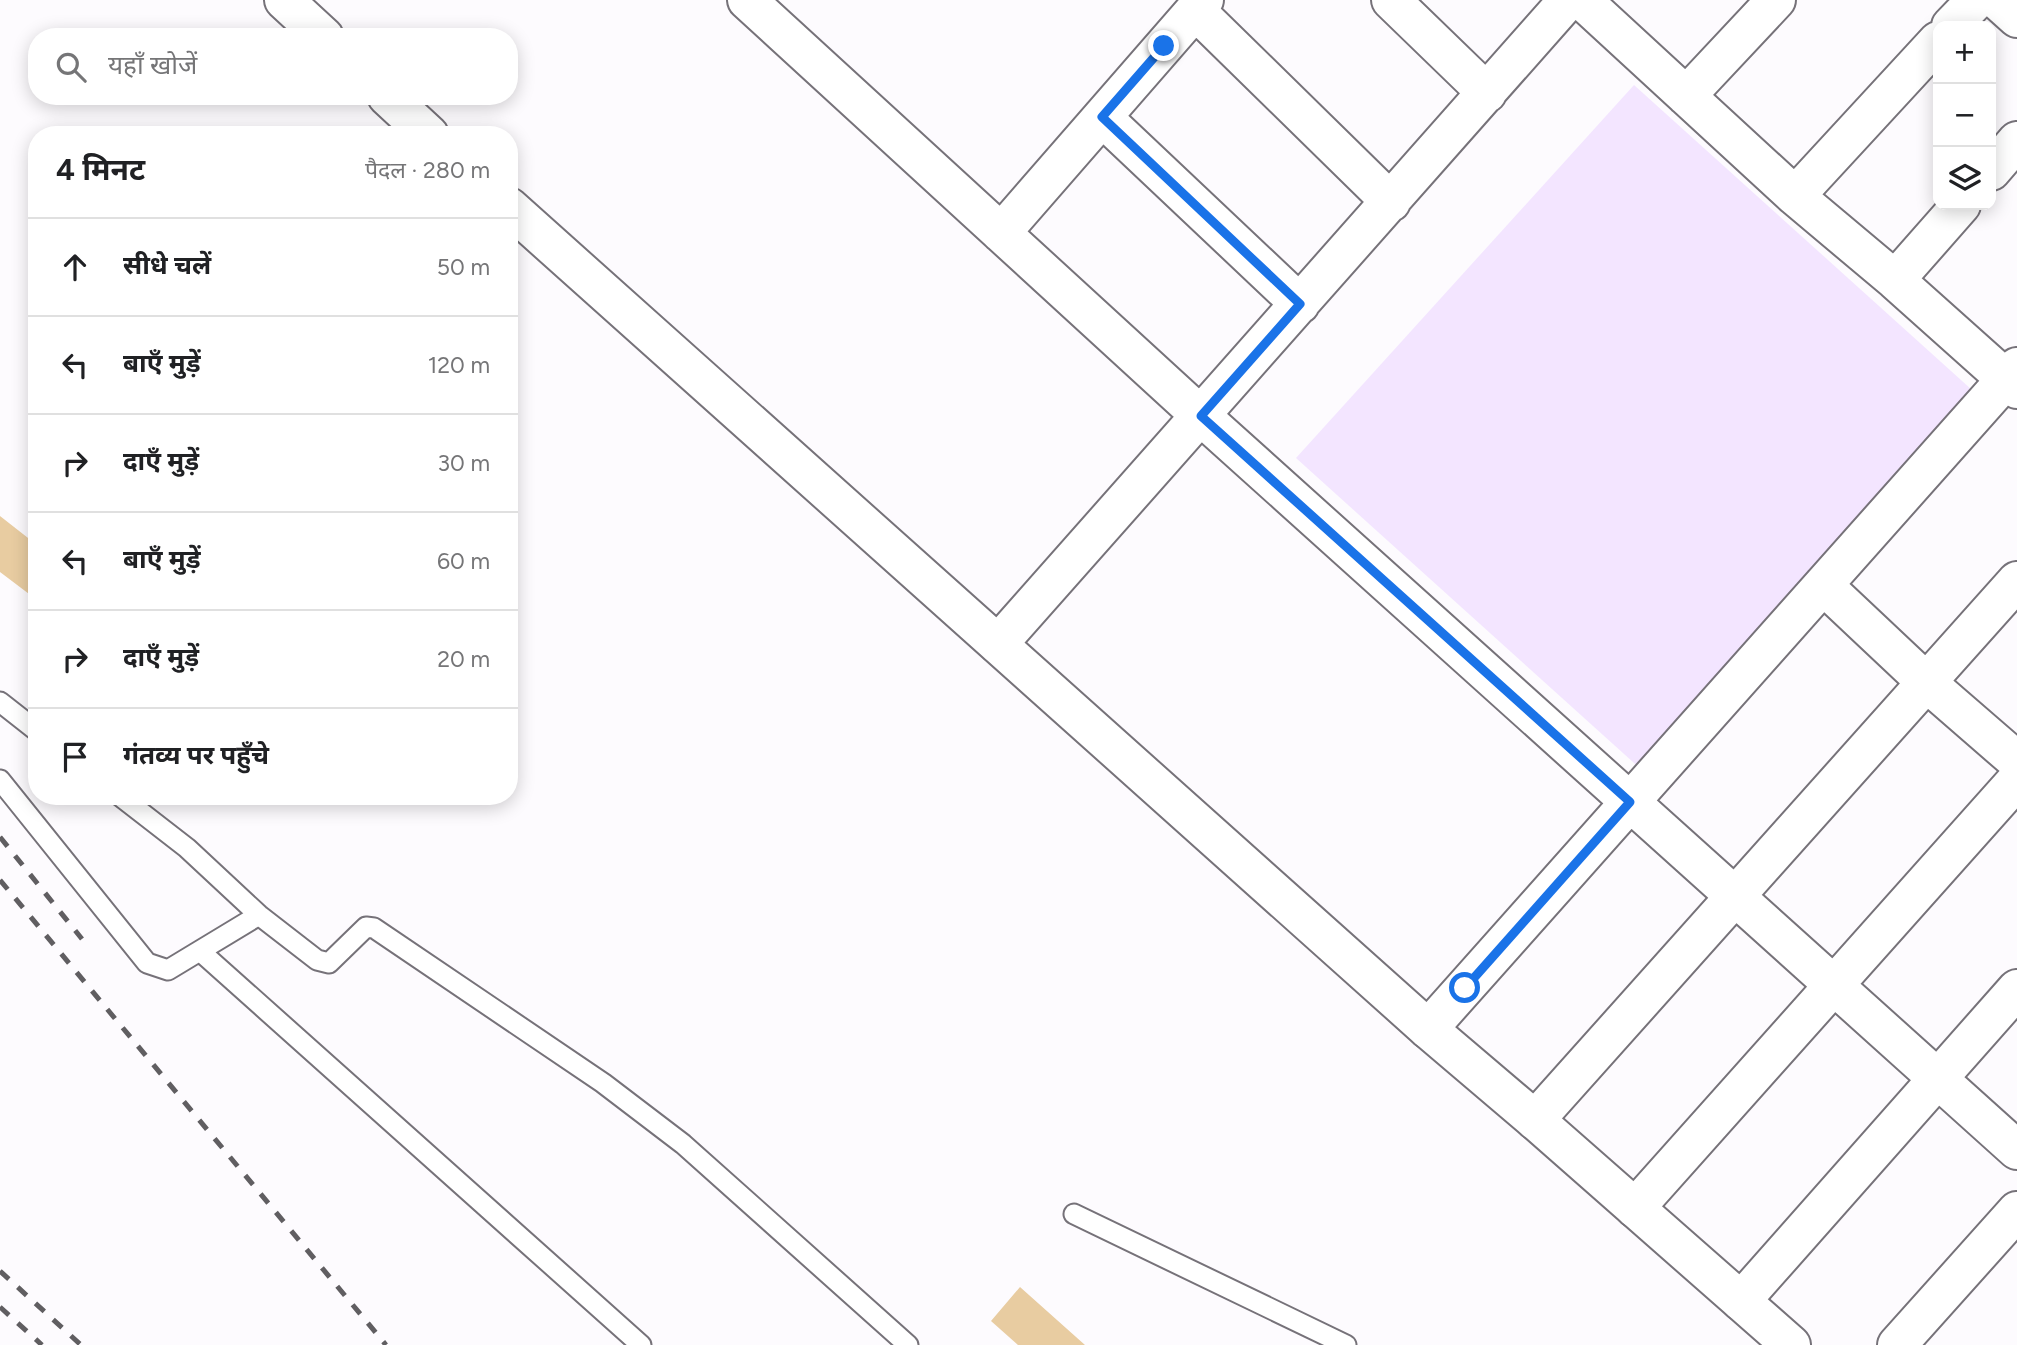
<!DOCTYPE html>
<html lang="hi">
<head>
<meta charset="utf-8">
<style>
	body { margin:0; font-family:Figtree,"Noto Sans Devanagari",sans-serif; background:#f6f6f6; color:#202124 }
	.controls { position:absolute; right:21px; top:21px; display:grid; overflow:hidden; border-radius:14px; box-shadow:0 4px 18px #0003 }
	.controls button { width:63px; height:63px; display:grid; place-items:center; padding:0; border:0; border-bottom:2px solid #e0e0e0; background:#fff; color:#202124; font:35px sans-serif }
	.stop { position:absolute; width:21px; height:21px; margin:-16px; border:5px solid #1a73e8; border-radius:50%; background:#fff }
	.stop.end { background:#1a73e8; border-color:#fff; box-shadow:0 2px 7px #0008 }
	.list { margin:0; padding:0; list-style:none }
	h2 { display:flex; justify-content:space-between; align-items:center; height:91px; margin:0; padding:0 28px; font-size:30px }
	h2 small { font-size:23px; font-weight:400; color:#757577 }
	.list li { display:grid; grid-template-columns:46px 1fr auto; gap:21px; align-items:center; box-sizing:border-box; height:98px; padding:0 28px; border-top:2px solid #e0e0e0 }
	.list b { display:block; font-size:26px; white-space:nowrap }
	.list em { font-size:23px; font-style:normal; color:#757577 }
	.icon { flex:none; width:38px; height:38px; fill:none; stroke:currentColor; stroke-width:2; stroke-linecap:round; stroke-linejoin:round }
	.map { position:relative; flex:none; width:2017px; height:1345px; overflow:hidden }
	.search { position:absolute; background:#fff; box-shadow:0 4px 18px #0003; left:28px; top:28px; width:490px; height:77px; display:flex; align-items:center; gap:18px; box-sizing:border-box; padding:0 24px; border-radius:28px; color:#757577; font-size:26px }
	.panel { position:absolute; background:#fff; box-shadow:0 4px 18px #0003; left:28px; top:126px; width:490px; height:679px; border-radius:28px }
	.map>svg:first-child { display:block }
	.green { fill:#f3e5ff }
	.building { fill:#e8cca1 }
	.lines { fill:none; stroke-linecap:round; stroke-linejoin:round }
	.service-casing { stroke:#767279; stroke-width:23 }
	.minor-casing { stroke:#767279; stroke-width:42 }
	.tertiary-casing { stroke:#767279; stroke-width:42 }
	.service { stroke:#fff; stroke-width:19 }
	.minor { stroke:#fff; stroke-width:38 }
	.tertiary { stroke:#fff; stroke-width:38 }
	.rail { stroke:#605e61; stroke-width:5; stroke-dasharray:12 12; stroke-linecap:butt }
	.route { stroke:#1a73e8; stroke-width:9 }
</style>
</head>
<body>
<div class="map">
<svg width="2017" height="1345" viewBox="0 0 2017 1345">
	<rect width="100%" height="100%" fill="#fdfbfe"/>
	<path class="green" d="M1634,85L1992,408L1654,781L1296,458Z"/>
	<path class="building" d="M0,516L37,545V600L0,572Z
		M1020,1287L1085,1345H1018L991,1321Z"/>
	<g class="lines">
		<g class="service-casing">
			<path id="service" d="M0,702L37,731
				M0,780L147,963L168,970L259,915
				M120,796L187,848L259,915L317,960L329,963L366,927L374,928L603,1083L683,1144L908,1345
				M201,952L641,1345
				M1074,1214L1346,1345"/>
		</g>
		<g class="minor-casing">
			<path id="minor" d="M747,0L1201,416L2017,1150
				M1391,0L1487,93
				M1582,0L1795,196L1895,280L2017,389
				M1997,0L2017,18
				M1195,10L1391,202
				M1951,26L1976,0
				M1686,96L1776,0
				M1102,117L1300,304
				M1991,171L2017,141
				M1795,196L1938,41
				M1001,233L1204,0
				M1895,280L1961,205
				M1823,585L1926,682L2017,761
				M998,644L1568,0
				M1428,1029L2017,367
				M1535,1120L2017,581
				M1635,1208L2017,780
				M1741,1301L2017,989
				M1897,1345L2017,1211"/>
		</g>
		<g class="tertiary-casing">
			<path id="tertiary" d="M284,0L324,37
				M387,96L429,135
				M509,207L1428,1029L1535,1120L1791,1345"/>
		</g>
		<use href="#service" class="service"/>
		<use href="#minor" class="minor"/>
		<use href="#tertiary" class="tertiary"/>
		<path class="rail" d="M0,837L82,939
			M0,880L386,1345
			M0,1271L81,1345
			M0,1307L42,1345"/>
	</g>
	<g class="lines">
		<path class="route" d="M1164,46L1102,117L1300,304L1201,416L1630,802L1465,988"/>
	</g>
</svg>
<div class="controls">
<button>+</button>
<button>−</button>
<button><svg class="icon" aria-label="layers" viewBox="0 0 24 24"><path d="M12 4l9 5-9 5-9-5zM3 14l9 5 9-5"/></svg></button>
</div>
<div class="stop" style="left:1465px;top:988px"></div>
<div class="stop end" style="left:1164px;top:46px"></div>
<div class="search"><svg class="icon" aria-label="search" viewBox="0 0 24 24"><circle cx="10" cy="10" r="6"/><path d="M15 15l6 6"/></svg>यहाँ खोजें</div>
<section class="panel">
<h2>4 मिनट<small>पैदल · 280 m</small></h2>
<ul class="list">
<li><svg class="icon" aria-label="ahead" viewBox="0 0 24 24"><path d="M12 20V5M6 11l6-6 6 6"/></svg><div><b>सीधे चलें</b></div><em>50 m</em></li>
<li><svg class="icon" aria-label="left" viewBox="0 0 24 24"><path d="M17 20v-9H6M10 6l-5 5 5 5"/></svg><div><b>बाएँ मुड़ें</b></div><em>120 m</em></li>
<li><svg class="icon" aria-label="right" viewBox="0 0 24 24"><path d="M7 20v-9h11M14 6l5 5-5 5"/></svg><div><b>दाएँ मुड़ें</b></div><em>30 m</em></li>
<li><svg class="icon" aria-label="left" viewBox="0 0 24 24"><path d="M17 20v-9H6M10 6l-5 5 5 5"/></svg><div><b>बाएँ मुड़ें</b></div><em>60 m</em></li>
<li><svg class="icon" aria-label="right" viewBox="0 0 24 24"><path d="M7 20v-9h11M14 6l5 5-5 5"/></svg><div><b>दाएँ मुड़ें</b></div><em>20 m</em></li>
<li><svg class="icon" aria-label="arrive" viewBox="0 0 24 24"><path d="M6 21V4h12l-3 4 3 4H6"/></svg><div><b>गंतव्य पर पहुँचे</b></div></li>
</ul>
</section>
</div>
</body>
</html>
